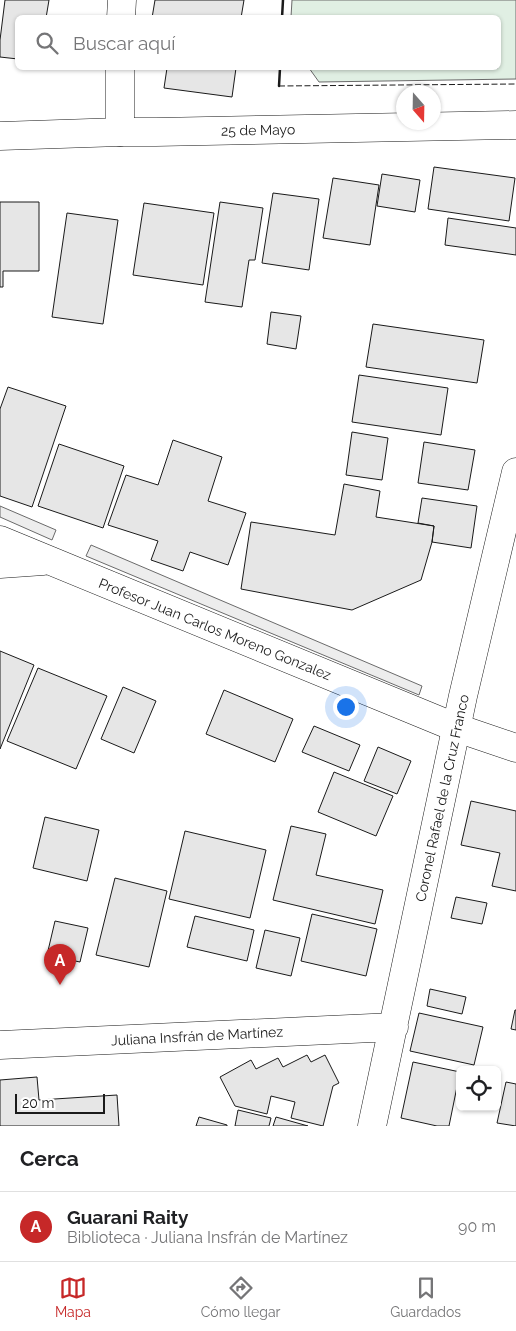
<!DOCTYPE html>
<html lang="es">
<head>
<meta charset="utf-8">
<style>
	body { margin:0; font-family:Raleway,sans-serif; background:#f2f2f2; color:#202124 }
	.controls { position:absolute; right:15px; bottom:15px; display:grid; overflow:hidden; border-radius:8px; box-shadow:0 1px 4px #0004 }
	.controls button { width:45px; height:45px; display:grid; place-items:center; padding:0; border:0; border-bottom:1px solid #e0e0e0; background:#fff; color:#202124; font:25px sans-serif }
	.compass { position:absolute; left:396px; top:85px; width:45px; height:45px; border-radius:50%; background:#fff; box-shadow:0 1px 4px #0004; rotate:160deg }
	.scale { position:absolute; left:15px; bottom:12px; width:90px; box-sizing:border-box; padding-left:5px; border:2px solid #1a1a1a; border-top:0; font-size:14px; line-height:18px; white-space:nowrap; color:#1a1a1a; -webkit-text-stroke:4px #fff; paint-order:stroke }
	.you { position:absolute; left:345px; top:706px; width:18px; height:18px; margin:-12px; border:4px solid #fff; border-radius:50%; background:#1a73e8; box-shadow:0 0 0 8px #1a73e833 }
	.badge { display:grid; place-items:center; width:32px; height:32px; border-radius:50%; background:#c62828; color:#fff; font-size:16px; font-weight:700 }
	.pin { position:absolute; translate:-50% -41px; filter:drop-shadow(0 1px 2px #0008) }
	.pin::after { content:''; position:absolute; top:26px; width:18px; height:15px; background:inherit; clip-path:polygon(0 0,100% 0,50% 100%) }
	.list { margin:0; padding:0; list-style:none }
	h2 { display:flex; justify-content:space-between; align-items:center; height:65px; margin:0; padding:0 20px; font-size:21px }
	h2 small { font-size:16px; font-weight:400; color:#757577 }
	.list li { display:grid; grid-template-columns:32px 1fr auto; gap:15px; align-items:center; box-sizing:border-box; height:70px; padding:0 20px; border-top:1px solid #e0e0e0 }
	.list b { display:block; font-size:19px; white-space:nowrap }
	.list p { margin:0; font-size:16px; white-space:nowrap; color:#757577 }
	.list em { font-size:16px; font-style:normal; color:#757577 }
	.icon { flex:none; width:28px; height:28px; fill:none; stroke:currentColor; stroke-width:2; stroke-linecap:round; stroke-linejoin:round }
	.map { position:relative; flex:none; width:516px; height:1126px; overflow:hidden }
	.search { position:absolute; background:#fff; box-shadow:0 1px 4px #0004; left:15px; right:15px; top:15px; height:55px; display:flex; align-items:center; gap:12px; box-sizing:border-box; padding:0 18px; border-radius:8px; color:#757577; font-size:19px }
	.sheet { height:135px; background:#fff }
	nav { display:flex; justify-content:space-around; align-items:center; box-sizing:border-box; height:70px; border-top:1px solid #e0e0e0; background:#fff; font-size:14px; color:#757577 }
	nav a { display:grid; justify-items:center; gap:2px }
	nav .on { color:#c62828 }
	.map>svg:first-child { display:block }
	.green { fill:#e0efe3; stroke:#6a6a6a }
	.parking { fill:#ededed; stroke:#6a6a6a }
	.building { fill:#e6e6e6; stroke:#1a1a1a }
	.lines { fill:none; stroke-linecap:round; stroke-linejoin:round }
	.minor-casing { stroke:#1a1a1a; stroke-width:29 }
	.tertiary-casing { stroke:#1a1a1a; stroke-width:29 }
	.secondary-casing { stroke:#1a1a1a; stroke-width:29 }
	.minor { stroke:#fff; stroke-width:28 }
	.tertiary { stroke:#fff; stroke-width:28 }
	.secondary { stroke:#fff; stroke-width:28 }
	.fence { stroke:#1a1a1a; stroke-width:1; stroke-dasharray:6 2.5; stroke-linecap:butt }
	.wall { stroke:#1a1a1a; stroke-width:2.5 }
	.labels { text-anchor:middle; stroke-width:4; stroke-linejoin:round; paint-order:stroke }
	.street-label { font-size:14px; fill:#1a1a1a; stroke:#fff }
</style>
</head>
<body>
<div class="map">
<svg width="516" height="1126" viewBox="0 0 516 1126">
	<rect width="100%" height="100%" fill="#fff"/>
	<path class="green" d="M292,0H516V79L319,82L309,68H498V18L291,17Z"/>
	<path class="parking" d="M0,506L56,530L52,540L0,517Z
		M91,545L422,686L419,695L86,556Z"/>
	<path class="building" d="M5,0H49L46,18H18V59L0,57V40Z
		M155,0H244L241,18H152Z
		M167,68H236L232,97L164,88Z
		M434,167L515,178L509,221L428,209Z
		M382,174L420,180L415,212L377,206Z
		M333,178L379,185L370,245L323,238Z
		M273,193L319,199L309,270L262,263Z
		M0,202H39V271H3V287H0Z
		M220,202L263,208L255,260H249L242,307L205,302Z
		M144,203L214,213L203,285L133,275Z
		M67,213L118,220L103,324L52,317Z
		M448,218L516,228V255L445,245Z
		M271,312L301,316L296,349L267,344Z
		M373,324L484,340L477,383L366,367Z
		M359,375L448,388L441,435L352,422Z
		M8,387L66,406L32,507L0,496V409Z
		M352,432L388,438L382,480L346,475Z
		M173,440L222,457L208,501L246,513L228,565L190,552L183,571L151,560L158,541L108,525L126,475L158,485Z
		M424,442L475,450L468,490L418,483Z
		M59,444L124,466L103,528L38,506Z
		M344,484L380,491L376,517L434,526L432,542L421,580L352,610L241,589L251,522L335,535Z
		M422,498L477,506L471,548L432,542L434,526L418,523Z
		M0,651L34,665L0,749Z
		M38,668L107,696L76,769L7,741Z
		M123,687L156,701L134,753L101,739Z
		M224,690L293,719L275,762L206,734Z
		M314,726L360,745L349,771L302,752Z
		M378,747L411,761L397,794L364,781Z
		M334,772L393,796L376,836L318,812Z
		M471,801L516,811V891L492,886L500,853L461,845Z
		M45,817L99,830L87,881L33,868Z
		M291,826L326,834L316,875L383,890L375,924L273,900Z
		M185,831L266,850L250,918L169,899Z
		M115,878L167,891L149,967L96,955Z
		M456,897L487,903L482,924L451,918Z
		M312,914L377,929L366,976L301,961Z
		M195,916L254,930L247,961L187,947Z
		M55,921L88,928L80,962L47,955Z
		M265,930L300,938L291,976L256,968Z
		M430,989L466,997L462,1014L427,1006Z
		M515,1010H516V1030L511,1029Z
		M419,1013L483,1027L474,1065L410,1051Z
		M307,1055L311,1062L325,1055L339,1083L333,1086L323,1126L291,1118L295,1102L271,1096L267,1114L235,1106L220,1077L251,1060L256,1069L278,1058L283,1067Z
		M413,1062L460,1072L449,1126H437L401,1118Z
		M37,1077L39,1100L117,1095L119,1126H0V1080Z
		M506,1082L516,1084V1126L497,1123Z
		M238,1110L271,1118L269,1126H235Z
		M199,1117L227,1125V1126H196Z
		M276,1117L308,1126H273Z"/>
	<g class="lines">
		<g class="minor-casing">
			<path id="minor" d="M121,18L122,0
				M120,132V68
				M0,540L457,728L516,748
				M0,564L43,561"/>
		</g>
		<g class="tertiary-casing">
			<path id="tertiary" d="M0,1045L394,1027
				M372,1126L463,696L516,472"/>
		</g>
		<g class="secondary-casing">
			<path id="secondary" d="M0,136L120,132H156L516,125"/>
		</g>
		<use href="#minor" class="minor"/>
		<use href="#tertiary" class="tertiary"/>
		<use href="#secondary" class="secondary"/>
		<path class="fence" d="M279,86L516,84"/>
		<path class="wall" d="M282,18L283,0
			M279,86L280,68"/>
	</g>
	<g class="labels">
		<g class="street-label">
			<text transform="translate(258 130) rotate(-1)" y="5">25 de Mayo</text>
			<text transform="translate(215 629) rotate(22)" y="5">Profesor Juan Carlos Moreno Gonzalez</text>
			<text transform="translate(442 798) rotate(-78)" y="5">Coronel Rafael de la Cruz Franco</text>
			<text transform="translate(197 1036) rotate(-3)" y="5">Juliana Insfrán de Martínez</text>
		</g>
	</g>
</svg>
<div class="controls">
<button><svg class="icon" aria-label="locate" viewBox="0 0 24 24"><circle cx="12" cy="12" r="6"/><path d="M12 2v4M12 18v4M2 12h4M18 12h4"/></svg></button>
</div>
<svg class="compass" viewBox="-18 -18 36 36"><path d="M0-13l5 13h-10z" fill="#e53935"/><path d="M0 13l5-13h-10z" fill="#757577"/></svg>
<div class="scale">20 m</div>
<div class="you"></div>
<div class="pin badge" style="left:60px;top:985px">A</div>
<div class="search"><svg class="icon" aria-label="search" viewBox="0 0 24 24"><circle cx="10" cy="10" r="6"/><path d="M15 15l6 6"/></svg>Buscar aquí</div>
</div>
<section class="sheet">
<h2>Cerca<small></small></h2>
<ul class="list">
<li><span class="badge">A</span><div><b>Guarani Raity</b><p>Biblioteca · Juliana Insfrán de Martínez</p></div><em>90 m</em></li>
</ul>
</section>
<nav>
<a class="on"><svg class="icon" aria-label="map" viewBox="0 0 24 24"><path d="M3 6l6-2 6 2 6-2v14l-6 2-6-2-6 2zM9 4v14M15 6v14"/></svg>Mapa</a>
<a><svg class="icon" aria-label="directions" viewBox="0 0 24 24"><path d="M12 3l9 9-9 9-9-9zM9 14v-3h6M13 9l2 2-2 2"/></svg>Cómo llegar</a>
<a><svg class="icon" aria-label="saved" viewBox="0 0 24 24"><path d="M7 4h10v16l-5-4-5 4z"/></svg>Guardados</a>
</nav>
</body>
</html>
